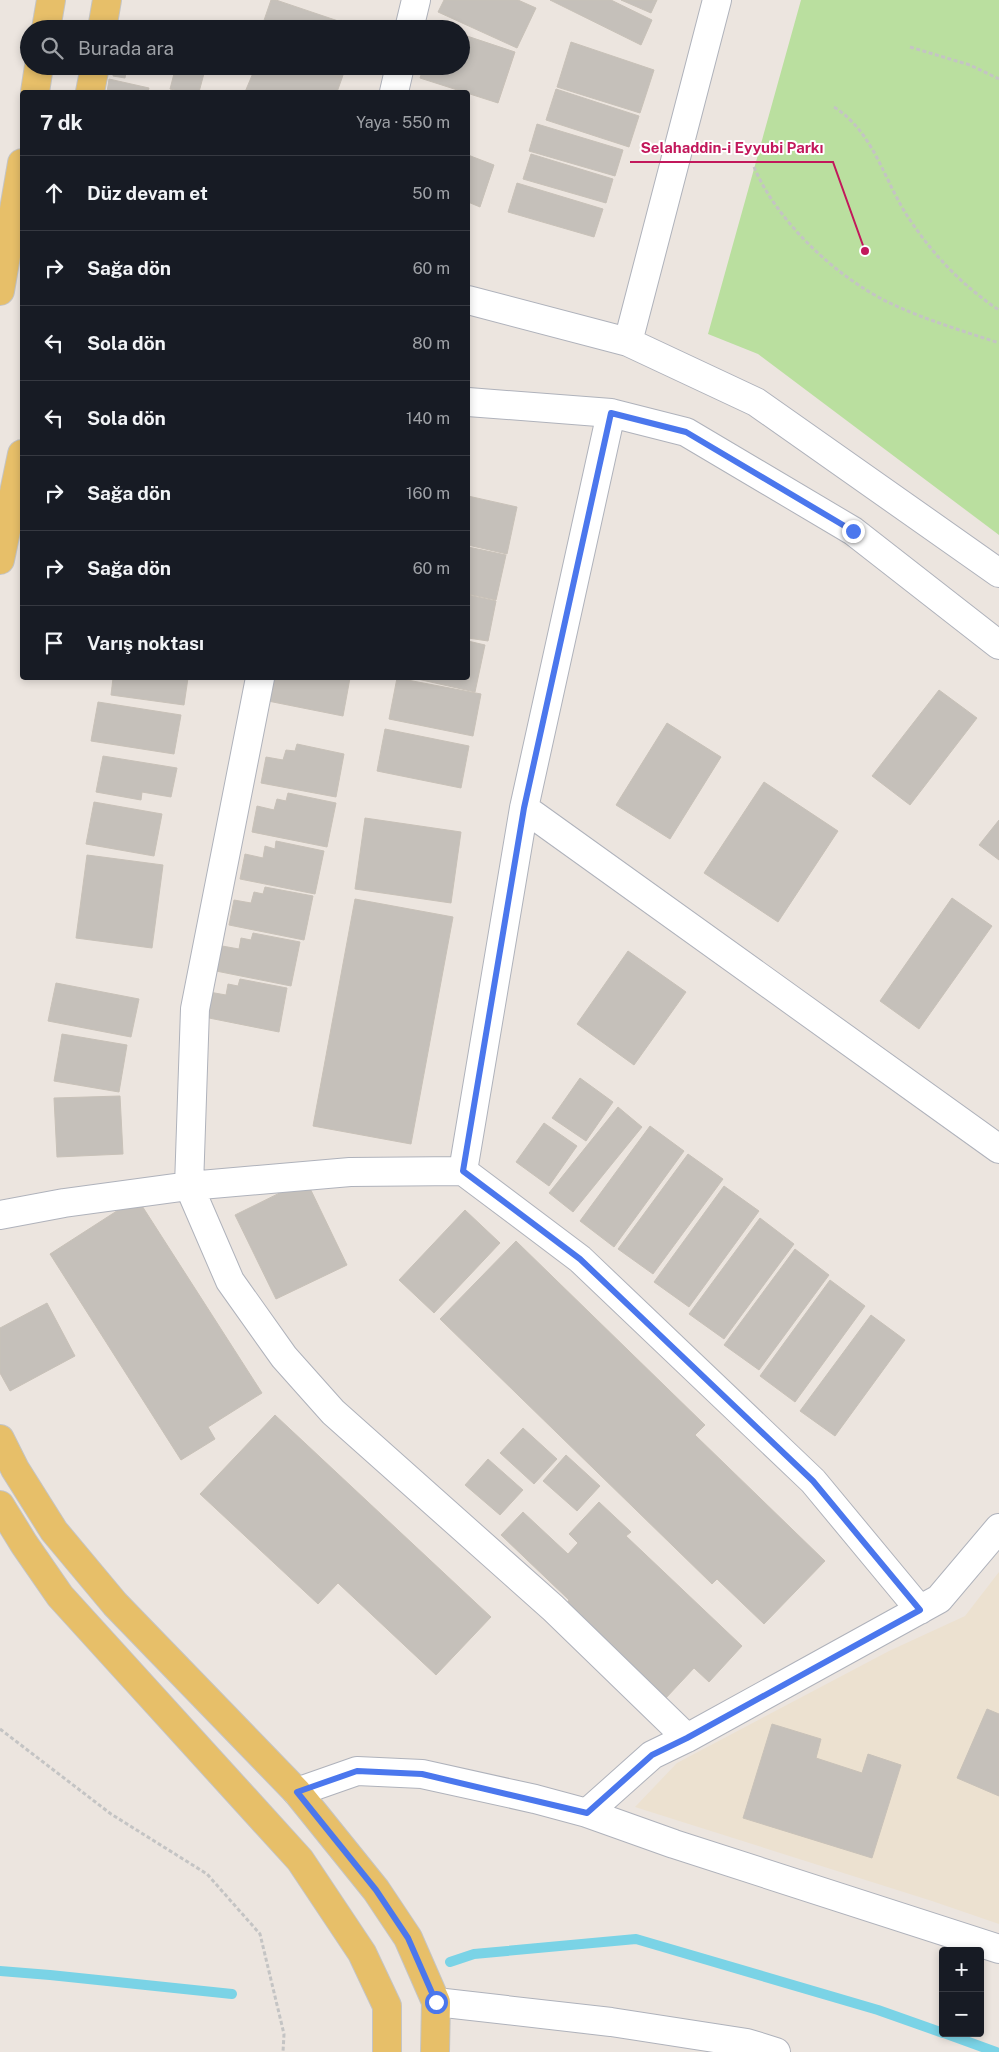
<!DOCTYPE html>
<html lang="tr">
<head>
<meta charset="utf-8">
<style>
	body { margin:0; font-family:"Public Sans",sans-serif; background:#20242c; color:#f1f3f6 }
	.controls { position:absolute; right:15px; bottom:15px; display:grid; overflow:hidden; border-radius:5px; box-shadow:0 2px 8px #0003 }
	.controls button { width:45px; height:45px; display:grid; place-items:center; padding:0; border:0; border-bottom:1px solid #363941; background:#171b24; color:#f1f3f6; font:25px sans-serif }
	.stop { position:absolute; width:15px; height:15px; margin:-11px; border:4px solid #4b77ed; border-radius:50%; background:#fff }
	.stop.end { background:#4b77ed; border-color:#fff; box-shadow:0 1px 5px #0008 }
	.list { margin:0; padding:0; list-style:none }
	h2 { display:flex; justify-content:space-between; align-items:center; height:65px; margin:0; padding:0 20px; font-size:21px }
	h2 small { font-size:16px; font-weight:400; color:#9ea1a6 }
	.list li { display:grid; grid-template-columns:32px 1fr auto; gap:15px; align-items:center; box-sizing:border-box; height:75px; padding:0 20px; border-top:1px solid #363941 }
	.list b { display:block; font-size:19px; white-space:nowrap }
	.list em { font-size:16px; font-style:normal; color:#9ea1a6 }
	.icon { flex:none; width:28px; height:28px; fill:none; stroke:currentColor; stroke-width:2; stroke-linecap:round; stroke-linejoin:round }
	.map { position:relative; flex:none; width:999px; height:2052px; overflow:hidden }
	.search { position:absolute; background:#171b24; box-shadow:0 2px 8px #0003; left:20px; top:20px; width:450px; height:55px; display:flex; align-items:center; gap:12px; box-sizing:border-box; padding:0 18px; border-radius:28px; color:#9ea1a6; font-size:19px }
	.panel { position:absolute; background:#171b24; box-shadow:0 2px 8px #0003; left:20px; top:90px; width:450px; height:590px; border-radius:5px }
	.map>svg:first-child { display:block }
	.education { fill:#ece1d0 }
	.green { fill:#badf9f }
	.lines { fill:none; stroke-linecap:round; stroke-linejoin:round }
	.stream { stroke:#7ad3e6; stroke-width:10 }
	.building { fill:#c5c0ba; stroke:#c8c1b8 }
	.minor-casing { stroke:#afb2bb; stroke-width:30 }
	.major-casing { stroke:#c4c4c4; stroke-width:30 }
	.path { stroke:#c4c4c4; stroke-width:3; stroke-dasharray:4 2.5; stroke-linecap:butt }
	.minor { stroke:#fff; stroke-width:28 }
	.major { stroke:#e7bf69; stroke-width:28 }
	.route { stroke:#4b77ed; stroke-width:6 }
	.leader { fill:none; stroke:#c2185b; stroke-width:2 }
	.callout-dot { fill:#c2185b; stroke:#fff; stroke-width:2 }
	.callout-label { font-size:15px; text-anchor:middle; font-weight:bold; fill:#c2185b; stroke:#fff; stroke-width:4; stroke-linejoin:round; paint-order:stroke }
</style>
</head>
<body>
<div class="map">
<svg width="999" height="2052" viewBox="0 0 999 2052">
	<rect width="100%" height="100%" fill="#ece5df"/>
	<path class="education" d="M999,1572V1924L932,1901L635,1807L677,1763L889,1651L965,1616Z"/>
	<path class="green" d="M801,0H999V535L758,354L708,334Z"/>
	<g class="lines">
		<path class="stream" d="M450,1962L474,1954L636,1939L878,2010L943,2033
			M0,1971L50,1975L232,1994
			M944,2033L996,2052"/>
	</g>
	<path class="building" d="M271,0H276L359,28L261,29Z
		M444,0H518L536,8L517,48L438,12Z
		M550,0H611L652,20L641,45Z
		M621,0H657L651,13Z
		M461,34L515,52L498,103L420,78L424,66H461Z
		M571,42L654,70L640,113L557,87Z
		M114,66H138V69L127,68L125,78L113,76Z
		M176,66H206L199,92H184L170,89Z
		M256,66H308L342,78L337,92H245Z
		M308,66H346L342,78Z
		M109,79L149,88L148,92H107Z
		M556,89L639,116L629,147L546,120Z
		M537,124L623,150L615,176L529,151Z
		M531,154L613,179L606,203L523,179Z
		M468,155L494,165L480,207L468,202Z
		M517,183L603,209L594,237L508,212Z
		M468,496L517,507L507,554L468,545Z
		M468,547L506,555L496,600L468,594Z
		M468,595L496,601L488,641L468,638Z
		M468,641L485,645L475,692L413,678H468Z
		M113,678H188L184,705L111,695Z
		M273,678L290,679L291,678H350L343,716L268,701Z
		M397,678L481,694L473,736L389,719Z
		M939,690L977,718L910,805L872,776Z
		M98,702L181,715L174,754L91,741Z
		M667,723L721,757L670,839L616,805Z
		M385,729L469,746L461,788L377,771Z
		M297,744L344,754L336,797L261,783L266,757L283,760L286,750L295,751Z
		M103,756L177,768L171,797L142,792L141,800L96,792Z
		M764,782L838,831L778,922L704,873Z
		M288,793L336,803L327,847L252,832L257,806L274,810L277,799L286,801Z
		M94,802L162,814L154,856L86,844Z
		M365,818L461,832L451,903L355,889Z
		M999,820V860L979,845Z
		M276,841L324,851L315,894L240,879L245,854L263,858L265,846L275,849Z
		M87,855L163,865L152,948L76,938Z
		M265,887L313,896L304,940L229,925L234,900L251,903L254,892L263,894Z
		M952,898L992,926L919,1029L880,1001Z
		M355,899L453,917L411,1144L313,1126Z
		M253,933L300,942L291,986L216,971L222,946L239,949L241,938L251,940Z
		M628,951L686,992L634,1065L577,1024Z
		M240,979L287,988L279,1032L204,1017L209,992L226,995L228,984L238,986Z
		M56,983L139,999L131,1037L48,1021Z
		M62,1034L127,1045L119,1092L54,1081Z
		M580,1078L613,1102L586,1141L552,1118Z
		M120,1096L123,1154L57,1157L54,1098Z
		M618,1107L642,1127L573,1212L549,1193Z
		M544,1123L577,1146L549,1186L516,1162Z
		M650,1126L684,1151L614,1247L580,1221Z
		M688,1154L723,1179L653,1274L618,1249Z
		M306,1180L347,1265L276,1299L235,1215Z
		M724,1186L759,1211L689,1307L654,1282Z
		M137,1198L262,1393L208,1427L215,1439L181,1460L50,1254Z
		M465,1210L500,1243L434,1313L399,1280Z
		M760,1218L794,1244L724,1339L689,1314Z
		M516,1241L705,1425L695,1435L825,1561L764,1624L717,1579L712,1584L440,1319Z
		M795,1249L829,1275L759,1370L724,1345Z
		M830,1280L865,1306L795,1402L760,1376Z
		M47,1303L75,1356L10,1391L0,1373V1328Z
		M871,1315L905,1340L835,1436L800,1411Z
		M275,1415L491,1617L436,1675L338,1583L318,1604L200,1494Z
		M523,1428L557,1459L534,1484L500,1453Z
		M566,1455L600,1486L577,1511L543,1481Z
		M488,1459L523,1490L500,1515L465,1485Z
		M599,1502L631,1532L626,1536L742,1646L709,1682L694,1668L665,1699L566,1604L569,1600L501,1535L523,1512L568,1554L578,1543L569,1534Z
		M987,1709L999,1714V1796L957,1778Z
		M772,1724L821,1739L816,1758L862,1773L868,1754L901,1765L872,1858L743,1818Z"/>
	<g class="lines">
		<g class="minor-casing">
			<path id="minor" d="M409,29L416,0
				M394,92L400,66
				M468,300L628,342L756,402L999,573
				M628,342L717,0
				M468,402L611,413L686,432L853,531L999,645
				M260,678L195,1009L189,1186L230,1281L284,1357L333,1412L553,1608L687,1738
				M524,808L999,1149
				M463,1171L524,808L611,413
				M0,1215L64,1203L189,1186L350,1172L463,1171L580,1259L813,1481L920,1610
				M297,1792L357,1771L422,1774L535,1799L587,1813L674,1844L999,1949
				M587,1813L652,1755L687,1738L939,1599L999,1528
				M436,2002L611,2022L747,2043L776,2052"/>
		</g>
		<g class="major-casing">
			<path id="major" d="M46,29L51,0
				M102,29L107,0
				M35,92L39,66
				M90,92L95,66
				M0,291L22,163
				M0,560L22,454
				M0,1439L15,1469L54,1531L115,1604L297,1792L376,1890L408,1938L436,2002L435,2052
				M0,1505L24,1544L60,1596L300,1860L362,1953L387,2006V2052"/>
		</g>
		<path class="path" d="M910,47L970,65L999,79
			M834,107C875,133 884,182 910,220C934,256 964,287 999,310
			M754,167C777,222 838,279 892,304C926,320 963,331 999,343
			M0,1729L111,1814L207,1874L260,1934L284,2034L283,2052"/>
		<use href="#minor" class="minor"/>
		<use href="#major" class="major"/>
	</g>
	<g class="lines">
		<path class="route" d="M436,2002L408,1938L376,1890L297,1792L357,1771L422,1774L587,1813L652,1755L687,1738L920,1610L813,1481L580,1259L463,1171L524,808L611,413L686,432L853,531"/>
	</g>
	<path class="leader" d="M865 251L833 162H630"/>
	<circle class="callout-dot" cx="865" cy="251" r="5"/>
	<g class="callout-label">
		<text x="732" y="153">Selahaddin-i Eyyubi Parkı</text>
	</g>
</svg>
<div class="controls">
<button>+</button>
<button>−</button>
</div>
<div class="stop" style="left:436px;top:2002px"></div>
<div class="stop end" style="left:853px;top:531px"></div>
<div class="search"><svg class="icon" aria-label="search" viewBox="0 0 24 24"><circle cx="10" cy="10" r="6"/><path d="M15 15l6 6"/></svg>Burada ara</div>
<section class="panel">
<h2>7 dk<small>Yaya · 550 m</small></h2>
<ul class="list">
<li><svg class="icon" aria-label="ahead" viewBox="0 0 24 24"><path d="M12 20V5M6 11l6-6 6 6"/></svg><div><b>Düz devam et</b></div><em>50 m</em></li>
<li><svg class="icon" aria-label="right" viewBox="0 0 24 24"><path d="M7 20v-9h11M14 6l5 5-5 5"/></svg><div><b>Sağa dön</b></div><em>60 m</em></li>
<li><svg class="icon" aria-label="left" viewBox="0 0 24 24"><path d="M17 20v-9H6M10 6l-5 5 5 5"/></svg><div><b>Sola dön</b></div><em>80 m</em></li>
<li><svg class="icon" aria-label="left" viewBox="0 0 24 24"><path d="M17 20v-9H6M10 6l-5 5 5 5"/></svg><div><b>Sola dön</b></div><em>140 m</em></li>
<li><svg class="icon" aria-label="right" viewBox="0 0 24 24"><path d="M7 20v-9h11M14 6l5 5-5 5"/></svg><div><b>Sağa dön</b></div><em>160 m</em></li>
<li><svg class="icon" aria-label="right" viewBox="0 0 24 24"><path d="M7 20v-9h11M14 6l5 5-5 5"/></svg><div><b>Sağa dön</b></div><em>60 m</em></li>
<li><svg class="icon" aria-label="arrive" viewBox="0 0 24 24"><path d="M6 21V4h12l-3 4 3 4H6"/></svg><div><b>Varış noktası</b></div></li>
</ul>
</section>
</div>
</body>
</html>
